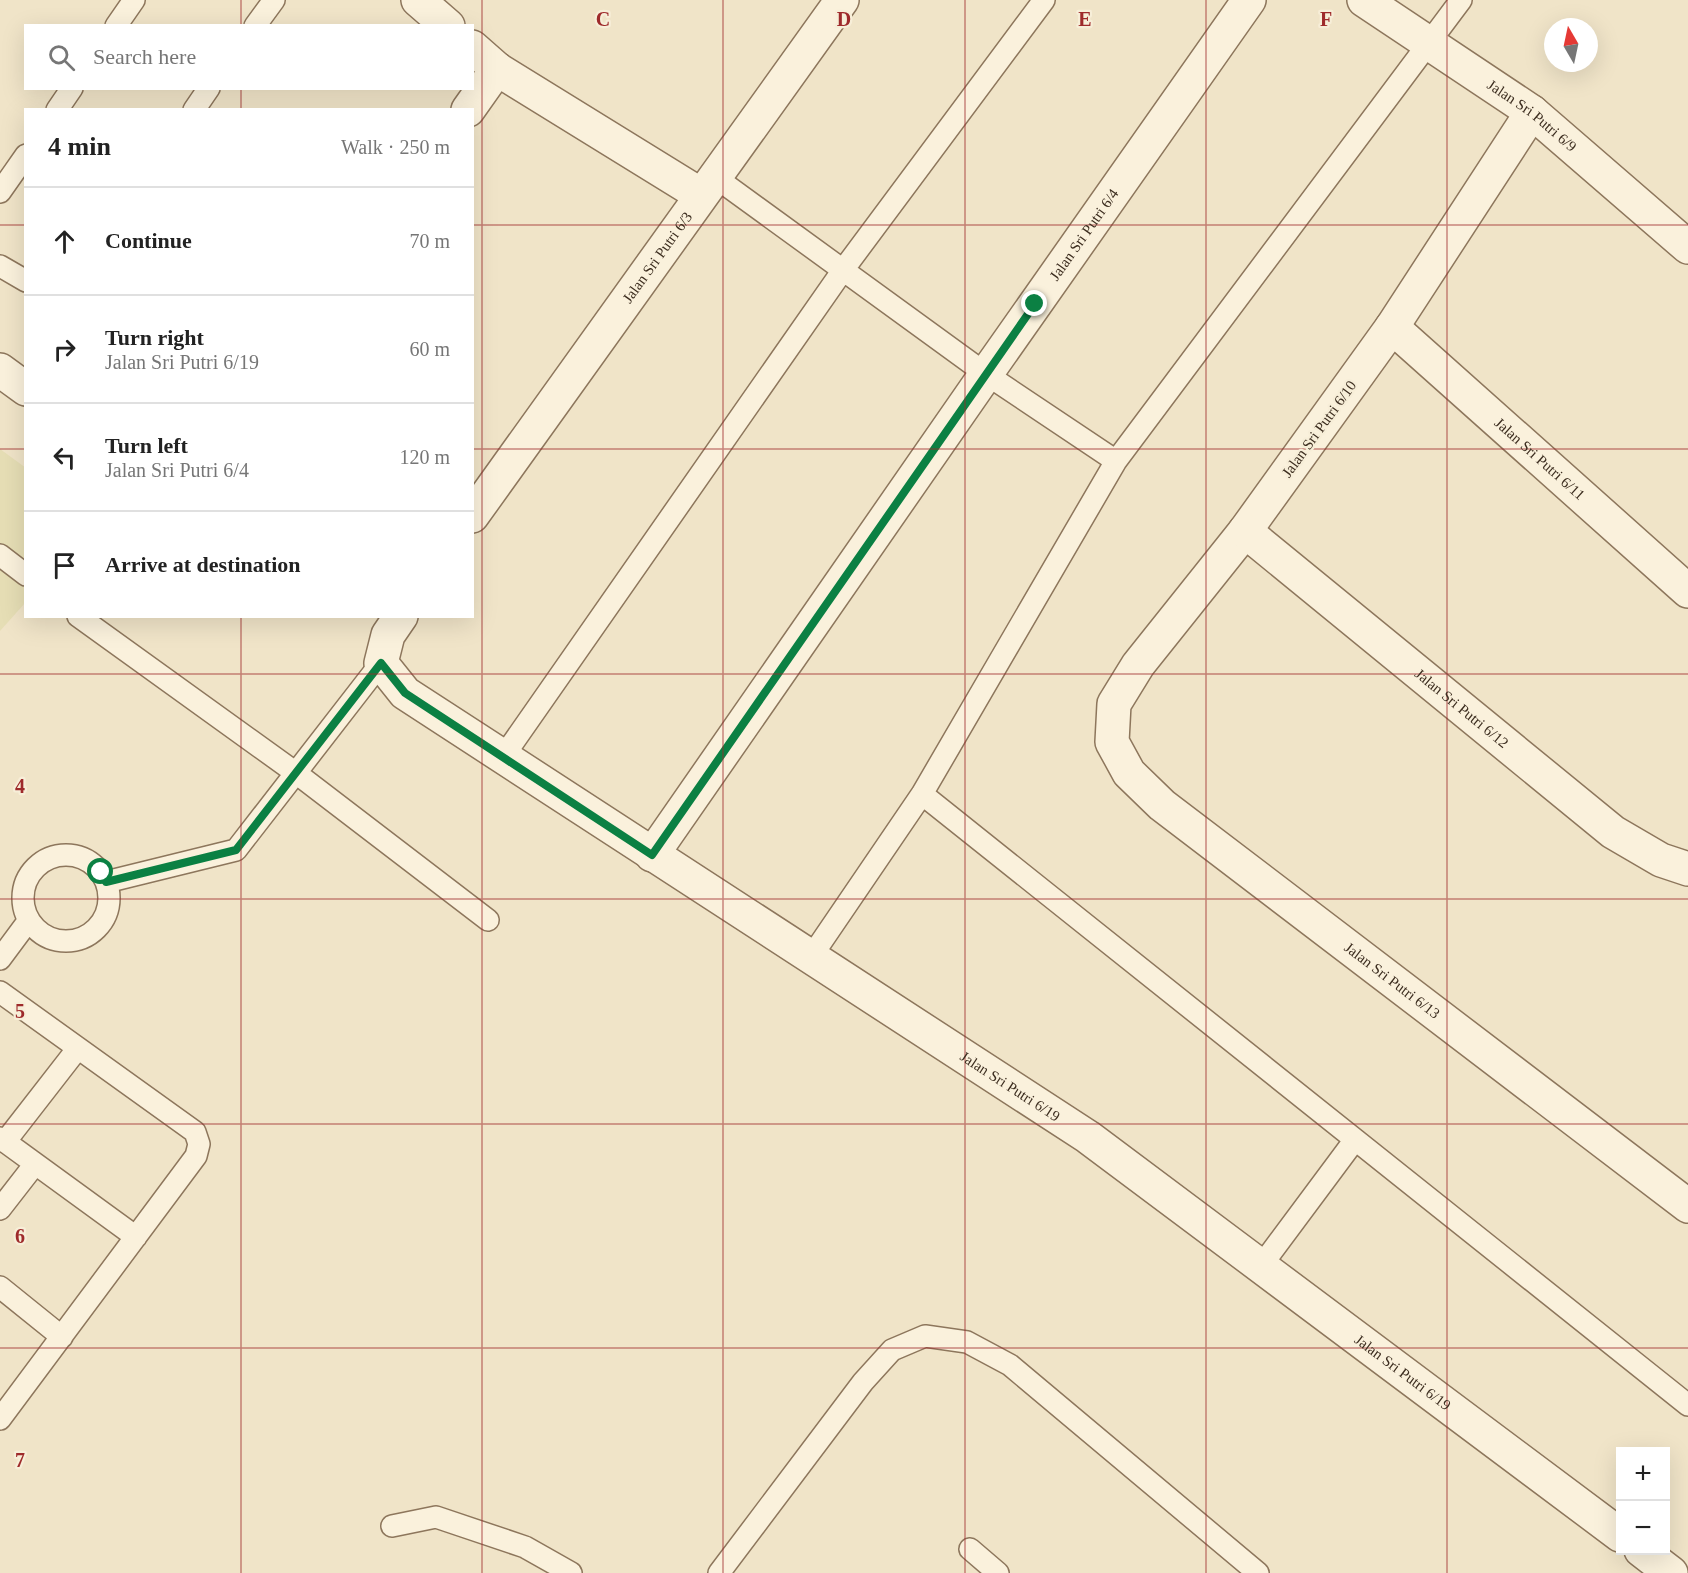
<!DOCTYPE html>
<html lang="en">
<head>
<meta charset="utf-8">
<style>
	body { margin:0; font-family:Georgia,serif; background:#f2f2f2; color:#222 }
	.controls { position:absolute; right:18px; bottom:18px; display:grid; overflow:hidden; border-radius:0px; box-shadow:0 6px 24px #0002 }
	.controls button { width:54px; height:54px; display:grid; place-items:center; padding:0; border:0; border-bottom:2px solid #e0e0e0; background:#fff; color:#222; font:30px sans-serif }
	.compass { position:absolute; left:1544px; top:18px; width:54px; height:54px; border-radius:50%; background:#fff; box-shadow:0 6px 24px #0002; rotate:351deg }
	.stop { position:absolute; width:18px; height:18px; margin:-14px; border:4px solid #0b8043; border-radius:50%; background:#fff }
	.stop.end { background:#0b8043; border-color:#fff; box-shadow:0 2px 6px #0008 }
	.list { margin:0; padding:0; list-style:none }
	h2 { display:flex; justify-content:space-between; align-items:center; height:78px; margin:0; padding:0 24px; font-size:26px }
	h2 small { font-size:20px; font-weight:400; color:#767676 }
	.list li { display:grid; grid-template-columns:39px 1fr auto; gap:18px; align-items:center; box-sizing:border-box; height:108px; padding:0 24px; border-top:2px solid #e0e0e0 }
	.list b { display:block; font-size:22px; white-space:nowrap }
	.list p { margin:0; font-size:20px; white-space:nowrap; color:#767676 }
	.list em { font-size:20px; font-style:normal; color:#767676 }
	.icon { flex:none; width:33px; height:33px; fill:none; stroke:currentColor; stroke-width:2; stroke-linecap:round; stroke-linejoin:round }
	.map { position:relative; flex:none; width:1688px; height:1573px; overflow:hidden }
	.search { position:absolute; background:#fff; box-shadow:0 6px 24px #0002; left:24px; top:24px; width:450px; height:66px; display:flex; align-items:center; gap:15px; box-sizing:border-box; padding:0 21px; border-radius:0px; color:#767676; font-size:22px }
	.panel { position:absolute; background:#fff; box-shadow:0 6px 24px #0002; left:24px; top:108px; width:450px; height:510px; border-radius:0px }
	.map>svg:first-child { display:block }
	.farmland { fill:#e6deb5 }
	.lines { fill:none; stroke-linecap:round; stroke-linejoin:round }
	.lane-casing { stroke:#8d765c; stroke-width:24 }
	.street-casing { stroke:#8d765c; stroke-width:36 }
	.lane { stroke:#faf1dc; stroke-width:21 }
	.street { stroke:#faf1dc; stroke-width:33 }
	.route { stroke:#0b8043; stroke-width:8 }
	.grid { fill:none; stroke:#9e2a2b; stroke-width:1.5; stroke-opacity:0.55 }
	.labels { text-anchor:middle; stroke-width:4.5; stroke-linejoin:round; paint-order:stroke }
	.street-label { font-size:15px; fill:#3d2e20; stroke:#f7eed8 }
	.grid-label { font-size:20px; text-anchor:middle; font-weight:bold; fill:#9e2a2b; stroke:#f7eed8; stroke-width:4.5; stroke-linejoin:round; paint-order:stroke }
</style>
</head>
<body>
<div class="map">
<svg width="1688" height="1573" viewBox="0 0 1688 1573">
	<rect width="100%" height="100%" fill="#f0e4c8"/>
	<path class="farmland" d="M0,449L26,468L25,603L0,631Z"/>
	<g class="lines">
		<g class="lane-casing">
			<path id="lane" d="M116,26L134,0
				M255,26L274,0
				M57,110L72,88
				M194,110L209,88
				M715,177L986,374L1116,461
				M0,192L26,155
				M0,266L26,281
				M0,555L26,575
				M78,616L296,773L488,920
				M503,757L843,270L1044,0
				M922,794L1688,1405
				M23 898a43 43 0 1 1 86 0a43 43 0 1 1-86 0Z
				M106,882L236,850L381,663
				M811,957L922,794L1116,461L1461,0
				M0,959L29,920
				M0,992L195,1132L199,1144L196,1156L0,1419
				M0,1138L136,1237
				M5,1142L78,1048
				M0,1209L35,1164
				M1261,1266L1354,1141
				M0,1287L62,1337
				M392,1526L436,1517L525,1547L571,1573
				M970,1549L998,1573
				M719,1573L863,1382L892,1350L925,1336L967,1342L1010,1365L1258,1573"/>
		</g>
		<g class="street-casing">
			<g id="street">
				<path d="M418,0L448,26"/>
				<path id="s1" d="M1364,0L1532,112L1688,247"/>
				<path d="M472,47L497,69L701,195"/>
				<path d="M468,110L497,69"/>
				<path id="s2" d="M1532,112L1392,327L1245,531L1138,665L1114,704L1112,742L1129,773L1162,805L1688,1206"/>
				<path id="s3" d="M1392,327L1688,591"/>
				<path d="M0,370L26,389"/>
				<path id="s4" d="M472,516L842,0"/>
				<path id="s5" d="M1245,531L1613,832L1661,860L1688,869"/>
				<path id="s6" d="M401,616L388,635L381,663L405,693L1088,1137L1620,1535"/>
				<path id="s7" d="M652,855L986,374L1249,0"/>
				<path d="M1641,1550L1671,1573"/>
			</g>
		</g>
		<use href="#lane" class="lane"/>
		<use href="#street" class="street"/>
	</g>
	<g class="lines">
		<path class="route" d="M101,872L106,882L236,850L381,663L405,693L652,855L1035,304"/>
	</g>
	<path class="grid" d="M241,0V26M482,0V1573M723,0V1573M965,0V1573M1206,0V1573M1447,0V1573M241,88V110M0,225H26M472,225H1688M0,449H26M472,449H1688M241,616V1573M0,674H1688M0,899H1688M0,1124H1688M0,1348H1688"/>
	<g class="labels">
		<g class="street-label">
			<text dy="5" stroke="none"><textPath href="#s1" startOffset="204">Jalan Sri Putri 6/9</textPath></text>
			<text dy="5" stroke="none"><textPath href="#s7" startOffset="756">Jalan Sri Putri 6/4</textPath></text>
			<text dy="5" stroke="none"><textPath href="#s4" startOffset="318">Jalan Sri Putri 6/3</textPath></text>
			<text transform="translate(1319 429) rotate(-54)" y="5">Jalan Sri Putri 6/10</text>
			<text dy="5" stroke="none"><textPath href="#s3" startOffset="198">Jalan Sri Putri 6/11</textPath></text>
			<text dy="5" stroke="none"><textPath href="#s5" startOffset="280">Jalan Sri Putri 6/12</textPath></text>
			<text dy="5" stroke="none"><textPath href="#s2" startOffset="1134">Jalan Sri Putri 6/13</textPath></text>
			<text dy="5" stroke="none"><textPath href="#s6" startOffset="812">Jalan Sri Putri 6/19</textPath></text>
			<text dy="5" stroke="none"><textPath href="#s6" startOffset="1298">Jalan Sri Putri 6/19</textPath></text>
		</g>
	</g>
	<g class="grid-label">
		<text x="603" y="26">C</text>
		<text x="844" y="26">D</text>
		<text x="1085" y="26">E</text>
		<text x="1326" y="26">F</text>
		<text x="20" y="793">4</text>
		<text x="20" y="1018">5</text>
		<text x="20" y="1243">6</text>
		<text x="20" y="1467">7</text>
	</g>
</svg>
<div class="controls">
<button>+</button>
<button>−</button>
</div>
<svg class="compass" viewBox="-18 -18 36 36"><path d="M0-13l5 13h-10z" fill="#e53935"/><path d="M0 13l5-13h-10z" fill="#767676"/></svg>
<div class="stop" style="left:101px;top:872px"></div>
<div class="stop end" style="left:1035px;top:304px"></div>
<div class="search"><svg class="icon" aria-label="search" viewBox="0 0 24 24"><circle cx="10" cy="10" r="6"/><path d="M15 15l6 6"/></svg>Search here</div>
<section class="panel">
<h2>4 min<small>Walk · 250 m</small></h2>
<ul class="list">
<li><svg class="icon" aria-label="ahead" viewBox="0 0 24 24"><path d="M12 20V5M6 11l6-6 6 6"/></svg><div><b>Continue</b></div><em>70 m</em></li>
<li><svg class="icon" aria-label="right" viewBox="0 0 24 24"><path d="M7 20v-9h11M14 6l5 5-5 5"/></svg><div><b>Turn right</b><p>Jalan Sri Putri 6/19</p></div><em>60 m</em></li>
<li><svg class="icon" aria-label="left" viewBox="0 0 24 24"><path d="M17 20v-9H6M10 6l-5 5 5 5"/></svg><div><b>Turn left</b><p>Jalan Sri Putri 6/4</p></div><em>120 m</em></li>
<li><svg class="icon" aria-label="arrive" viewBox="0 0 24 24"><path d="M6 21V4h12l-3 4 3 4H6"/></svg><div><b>Arrive at destination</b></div></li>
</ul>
</section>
</div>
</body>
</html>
